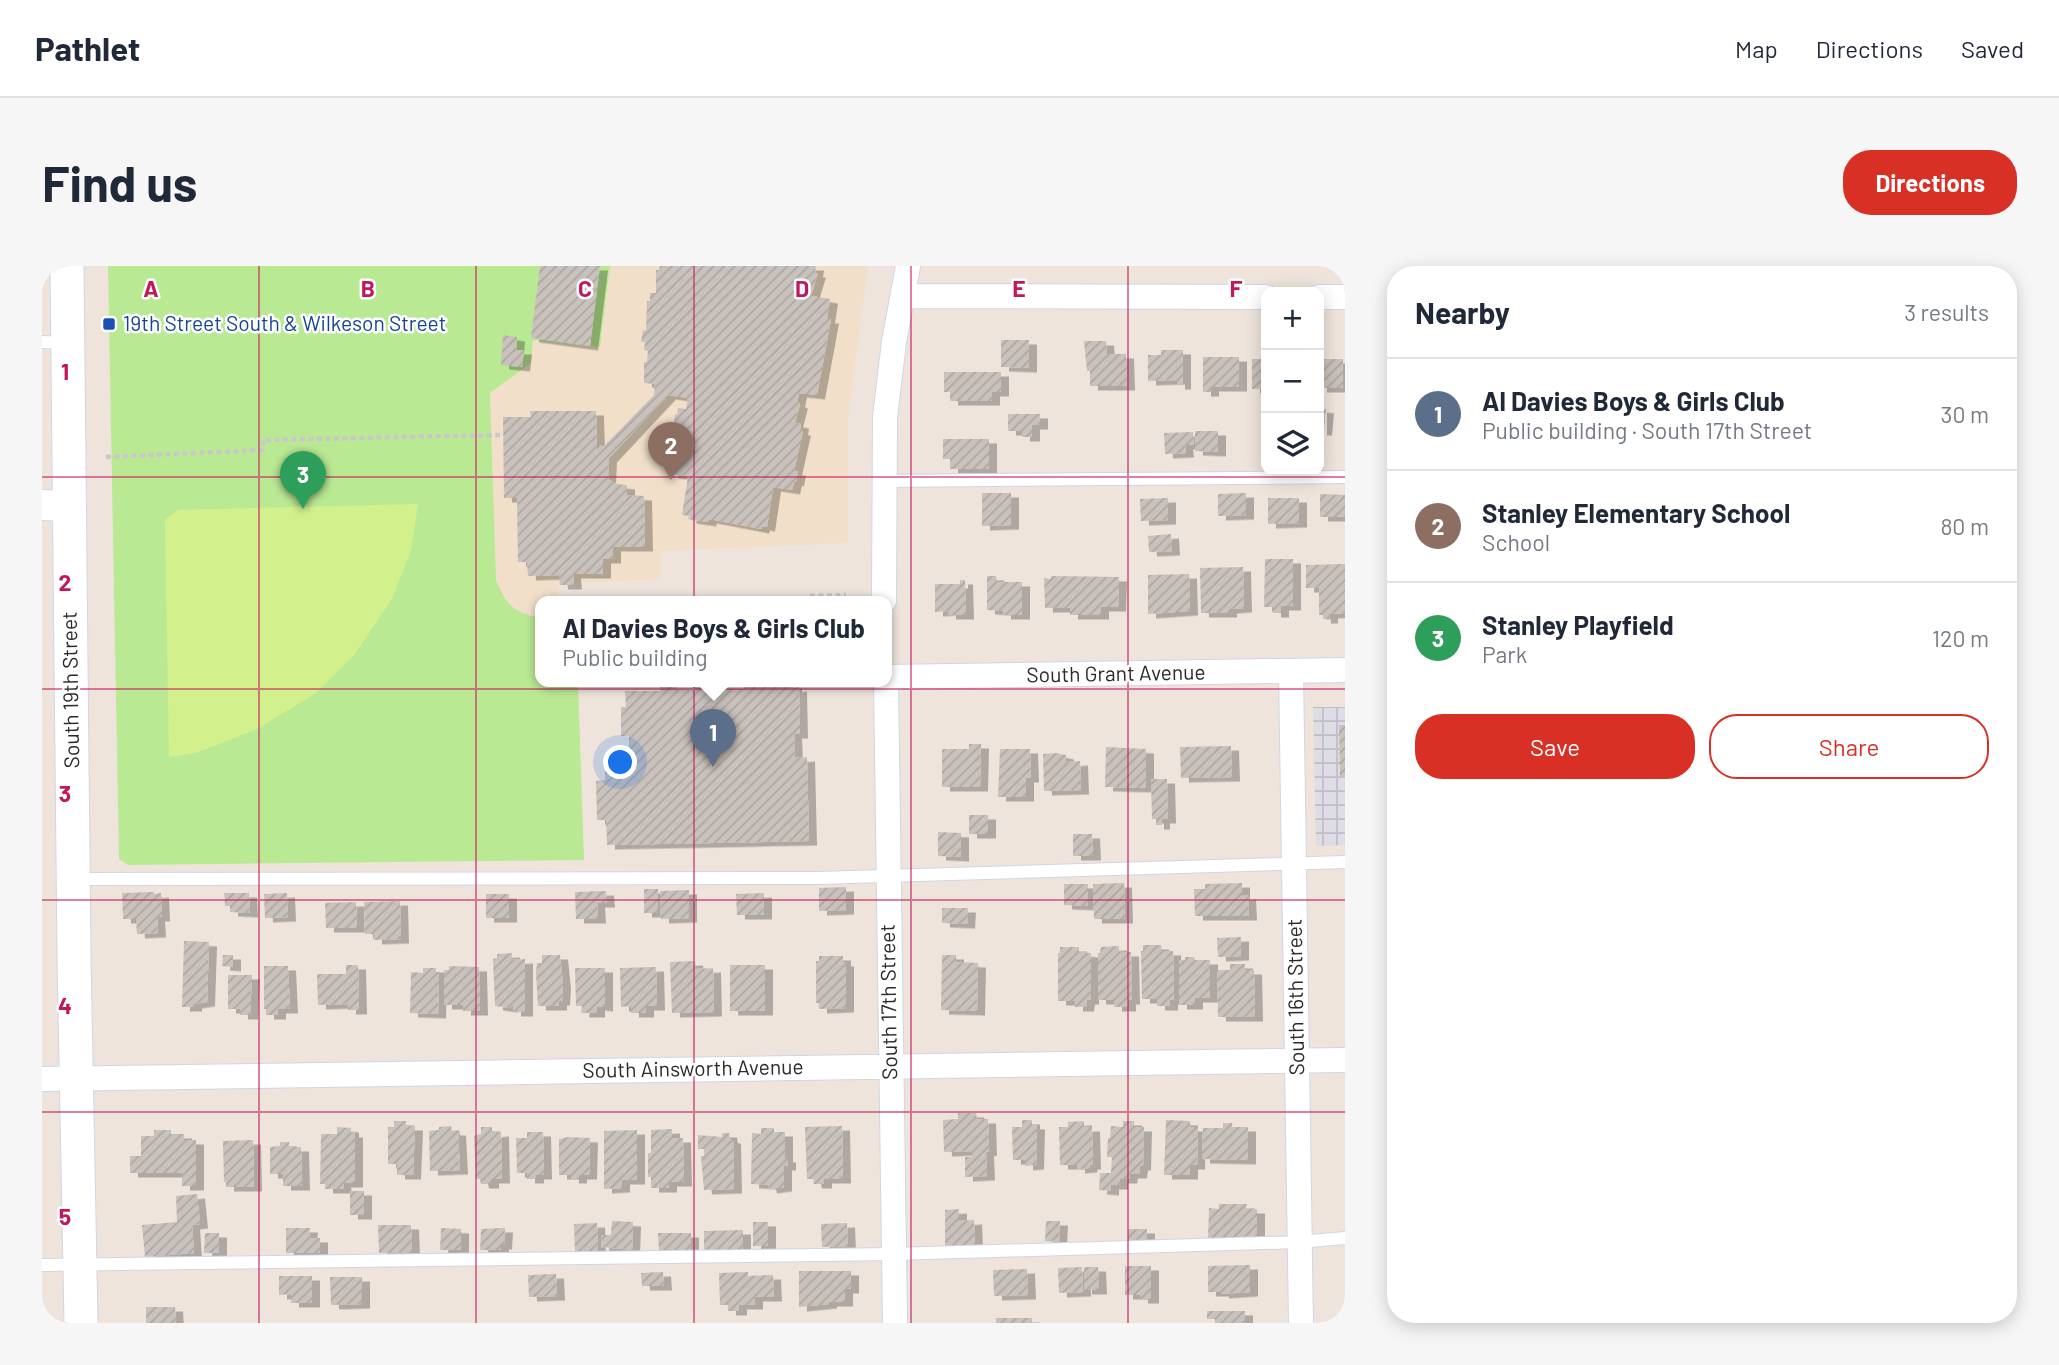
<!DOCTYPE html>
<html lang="en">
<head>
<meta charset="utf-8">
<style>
	body { margin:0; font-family:Barlow,sans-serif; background:#f6f6f7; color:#1f2937 }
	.controls { position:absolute; right:21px; top:21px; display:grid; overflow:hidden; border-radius:14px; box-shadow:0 4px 18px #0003 }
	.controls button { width:63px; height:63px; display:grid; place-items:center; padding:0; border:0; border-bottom:2px solid #e0e1e3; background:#fff; color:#1f2937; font:35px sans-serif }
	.you { position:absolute; left:579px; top:497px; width:24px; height:24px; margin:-18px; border:5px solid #fff; border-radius:50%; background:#1a73e8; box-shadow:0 0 0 10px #1a73e833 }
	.badge { display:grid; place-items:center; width:46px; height:46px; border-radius:50%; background:#d93025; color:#fff; font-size:23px; font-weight:700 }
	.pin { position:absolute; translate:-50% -58px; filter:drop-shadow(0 2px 4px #0008) }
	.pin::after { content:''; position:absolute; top:37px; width:24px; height:21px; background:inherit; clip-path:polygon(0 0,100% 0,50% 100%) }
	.popup { position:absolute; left:493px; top:330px; width:357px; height:91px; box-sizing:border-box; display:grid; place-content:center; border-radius:14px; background:#fff; filter:drop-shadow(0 2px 5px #0005); font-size:23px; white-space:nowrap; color:#747a83 }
	.popup b { font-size:26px; color:#1f2937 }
	.popup::after { content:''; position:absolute; left:50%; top:100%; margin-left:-14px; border:14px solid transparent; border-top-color:#fff }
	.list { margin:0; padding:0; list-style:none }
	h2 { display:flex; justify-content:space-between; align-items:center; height:91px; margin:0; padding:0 28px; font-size:30px }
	h2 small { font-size:23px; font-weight:400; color:#747a83 }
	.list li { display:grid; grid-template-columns:46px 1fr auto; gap:21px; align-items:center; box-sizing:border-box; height:112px; padding:0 28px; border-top:2px solid #e0e1e3 }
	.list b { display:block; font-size:26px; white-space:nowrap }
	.list p { margin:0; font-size:23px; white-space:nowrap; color:#747a83 }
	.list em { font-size:23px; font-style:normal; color:#747a83 }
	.actions { display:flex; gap:14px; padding:21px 28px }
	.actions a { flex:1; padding:16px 0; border:2px solid #d93025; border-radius:28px; text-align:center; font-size:24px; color:#d93025 }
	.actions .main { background:#d93025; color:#fff }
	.icon { flex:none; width:38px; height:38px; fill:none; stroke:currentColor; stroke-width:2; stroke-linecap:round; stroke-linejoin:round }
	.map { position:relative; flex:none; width:1303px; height:1057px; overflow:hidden; border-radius:28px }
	header { display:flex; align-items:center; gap:42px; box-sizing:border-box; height:98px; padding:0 35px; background:#fff; border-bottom:2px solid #e0e1e3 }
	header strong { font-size:33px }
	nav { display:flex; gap:38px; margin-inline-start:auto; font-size:24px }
	.intro { display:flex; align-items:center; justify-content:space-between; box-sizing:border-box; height:168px; padding:0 42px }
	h1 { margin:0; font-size:49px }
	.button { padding:18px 32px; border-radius:28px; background:#d93025; color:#fff; font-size:24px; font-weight:700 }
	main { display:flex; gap:42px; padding:0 42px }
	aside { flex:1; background:#fff; border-radius:28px; box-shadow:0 4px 18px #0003 }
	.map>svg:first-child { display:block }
	.industrial { fill:url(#industrial-grid) }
	.education { fill:#f1dfc9 }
	.park { fill:#bae993 }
	.pitch { fill:#d2f18d }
	.building { fill:url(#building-hatch); filter:url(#shadow) }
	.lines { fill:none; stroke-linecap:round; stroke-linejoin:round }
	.service-casing { stroke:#d0d6e5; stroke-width:14 }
	.minor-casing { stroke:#d0d6e5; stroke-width:26 }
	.tertiary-casing { stroke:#d0d6e5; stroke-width:32 }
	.secondary-casing { stroke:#d0d6e5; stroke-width:35 }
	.path { stroke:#c8c8c8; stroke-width:4.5; stroke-dasharray:5 3.5; stroke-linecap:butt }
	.service { stroke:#fff; stroke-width:12 }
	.minor { stroke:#fff; stroke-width:24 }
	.tertiary { stroke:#fff; stroke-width:30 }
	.secondary { stroke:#fff; stroke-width:33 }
	.grid { fill:none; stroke:#c2185b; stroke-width:2; stroke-opacity:0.55 }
	.transit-dot { fill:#1a4fb4; stroke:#fff; stroke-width:2.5 }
	.labels { text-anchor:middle; stroke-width:5; stroke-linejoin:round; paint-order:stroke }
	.transit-label { font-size:21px; fill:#164399; stroke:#fff; text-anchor:start }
	.street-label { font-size:21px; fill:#2a2a2a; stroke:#fff }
	.grid-label { font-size:23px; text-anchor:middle; font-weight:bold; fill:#c2185b; stroke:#fff; stroke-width:5; stroke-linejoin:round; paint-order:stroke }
</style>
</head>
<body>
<header>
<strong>Pathlet</strong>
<nav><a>Map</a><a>Directions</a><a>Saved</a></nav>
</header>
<div class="intro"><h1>Find us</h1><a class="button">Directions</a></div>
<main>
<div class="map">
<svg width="1303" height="1057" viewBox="0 0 1303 1057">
	<defs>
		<pattern id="industrial-grid" width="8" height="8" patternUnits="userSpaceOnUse" patternTransform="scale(1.75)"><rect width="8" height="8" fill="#dedce5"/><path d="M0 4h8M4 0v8" fill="none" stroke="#bfbdc5"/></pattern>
		<pattern id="building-hatch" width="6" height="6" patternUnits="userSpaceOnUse" patternTransform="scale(1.75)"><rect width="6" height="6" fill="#c9c1bb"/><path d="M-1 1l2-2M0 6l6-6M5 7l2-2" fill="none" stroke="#ada6a1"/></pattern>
		<filter id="shadow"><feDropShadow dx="8" dy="4.5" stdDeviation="0" flood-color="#0004"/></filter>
	</defs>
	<rect width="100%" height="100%" fill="#eee4db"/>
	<path class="industrial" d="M1271,441H1303V579L1274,580Z"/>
	<path class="education" d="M568,0H826L806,152V277L619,285V313L516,318L515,335H498V352L475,346L462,334L454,314L448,127L488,97L490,74L558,81Z"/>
	<path class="park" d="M66,0H568L558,81L491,74L489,97L448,127L454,314C465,340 470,345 498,352V415H536L542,594L86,599L77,593Z"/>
	<path class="pitch" d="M376,238L369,284L350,333L312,389L274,427L215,463L154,487L127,491L123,254L136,244Z"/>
	<path class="building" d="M498,0H558L548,80L489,72Z
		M618,0H774L773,7H776L769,30L788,33L785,53H789L775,129L757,127L755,137L758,138L753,157L759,158L758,165H761L752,205H756L754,216L752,215L750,224L731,221L725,261L720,260L719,263L667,253L666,256L646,253L647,250L640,249L646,210L628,208L630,200L625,199L626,188H629L633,148L635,149L636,142L644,143L646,132L626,129L567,192L566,213L574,218L585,219V229L602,230L603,281H571V293H561V308H531L532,319H518L517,309L486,310L485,296H476L475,232H462L461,151H489L488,145H554L555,185L559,179L561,181L612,129L613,118L602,117V96H605L606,85L602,84L603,76H599L601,64L604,65L605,35H608V27H614V4H617Z
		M461,69L475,71L474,84H482L480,101L459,99Z
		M959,74H987V102L959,101Z
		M1042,75H1064L1065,88H1084L1085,120H1048V105H1045Z
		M1119,84H1141V119H1135V114L1106,115V89H1119Z
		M1161,91H1197V121H1169V126H1161Z
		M1210,93H1224V123H1210Z
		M1277,93H1301V122H1277Z
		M902,106H959V126H950V135H908V126H902Z
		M1277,142L1284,143L1282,165H1277Z
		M966,148H998V159H990V171H980V165H966Z
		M1153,165H1176V186L1153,185Z
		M1151,166L1152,179H1143L1144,187L1123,188L1122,167Z
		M901,173H947V203H908V193H901Z
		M940,227H969V259L940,260Z
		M1204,227V249L1176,250V228Z
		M1278,228L1303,229V251H1278Z
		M1126,232V254L1099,255L1098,233Z
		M1226,232H1257V257L1226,258Z
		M1129,268L1130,285L1107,286L1106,270Z
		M1223,293H1251V340H1239V347H1231V341H1222Z
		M1303,298V347L1288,348V353H1281V349H1277V322H1264V299Z
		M1201,301L1202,342L1187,343V347H1159L1158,302Z
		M1147,308L1148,345L1106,348V309Z
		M945,310H954L955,316H980V349H961V345L945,344Z
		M1009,310L1077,311L1076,341H1059V349H1028V342H1003L1002,312L1009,313Z
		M918,314H923L924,349H906V345L893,346V318H918Z
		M752,418V422L757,421L758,468H752L753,492L765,491L767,575L565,579L564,554H555L554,515L563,514V494L587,493V470H579V441H584L583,425H618V420L635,419V424H653L652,419H668V423H702L703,419Z
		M1297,459H1303V512H1298Z
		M927,478H939L938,521H900V483H927Z
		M1189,480L1190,511L1139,512L1138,481Z
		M1064,481L1104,483V522L1063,521Z
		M958,483H988L989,512H984V531H956Z
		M1014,487L1024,489V496L1038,495L1039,524L1002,525L1001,488Z
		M1109,513H1125L1126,553H1120V559H1114V553H1110Z
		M927,549H946V568H927Z
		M896,566L919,567V591L896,590Z
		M1031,568H1050L1051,590H1031Z
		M1082,617L1083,653H1052L1051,618Z
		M1200,617V630L1206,629L1207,650H1153L1152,623H1163V618Z
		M1022,618H1046V640L1022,639Z
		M804,621V644L777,645V622Z
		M602,623H616V647H602Z
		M647,624V652L619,653L618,625Z
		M564,625L565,637H555L556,653H534L533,626Z
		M112,626V628L119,627L120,651H115L116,667L95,668L94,653H81L80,627Z
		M182,627H207L208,647L188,646V640H183Z
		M245,627L246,651L223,652L222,628Z
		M722,627V649H695L694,628Z
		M444,628H467V652H444Z
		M358,635L359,673L332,674V668H323L322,636Z
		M314,636L315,662H284L283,637Z
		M900,642H926L925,658L900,657Z
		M1199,671V690L1176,691L1175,672Z
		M142,675L167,676L165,736L152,738V741H140Z
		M1101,679H1119L1120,685H1131L1132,734H1128V740H1115V733H1100L1099,685H1101Z
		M1077,680V686H1089L1090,734H1086V741H1072V734H1056V687H1058L1059,681Z
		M1018,681H1037V686L1049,687V734H1045L1044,741H1033V735H1016V687H1018Z
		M470,687V694L483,693V746H471V739L468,742L453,740L451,693L455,692V688Z
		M181,689H191V701L180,700Z
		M500,689H518L521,718L520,735H517V740H496L494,708L495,697H500Z
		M900,689H914V696L936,697L935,745L899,744Z
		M777,690H801V696H804V742L777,743V737H774V695H777Z
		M1143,691H1152L1153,694H1168V732H1153V739H1137V694H1143Z
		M653,695L654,703L671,702L672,746L630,747L628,696Z
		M1188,698H1203V704H1212L1213,751H1176L1175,704H1188Z
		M304,699H316L317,744H306V738L276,739L275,708H304Z
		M688,699H723V745H688Z
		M222,700H246L248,743H236V749H224V743H222Z
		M407,700L437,701L438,745H421V739H402V704H407Z
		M614,701L615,740H604V747H589V740L579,741L578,702Z
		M381,702H394V706H397L396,748L368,747L369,706L381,707Z
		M533,702H563V741L555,740V747H539L540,740H534Z
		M186,709H210L208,749H198V743H186Z
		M916,847H934L935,853H946L947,885L944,886L945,910L923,911V891H930V885L902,886L901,854L916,853Z
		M980,854H990V859H995L994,899L983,900V894H971L970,861H980Z
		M1124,854L1148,855V861H1156L1155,899H1148V909H1122Z
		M352,855H364V860H373L371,909H355V898H346V861H352Z
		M1042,855V861H1050L1051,899H1048L1047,902L1035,903V899H1018L1017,861H1026V856Z
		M1081,855H1092V861H1102L1101,900H1098L1097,908H1088L1087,913H1078V919H1069V925L1057,924L1058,907H1069L1070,891H1065L1066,872H1068L1069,860L1081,861Z
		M1181,857H1190V861H1206V894L1160,893L1161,862H1181Z
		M409,860L410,865H416L418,904L388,905L387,865L397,864V861Z
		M800,860L801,913H782V918H772L771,913H765L763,861Z
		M295,861L309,862V867H313V917H301L302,923H283V918H278L279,868H295Z
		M439,861H450V867L459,866L460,913H449V918H439L438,913H434L432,870L439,868Z
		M719,862H732V866H743V892H746V900H742V921L727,923L726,919L709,918L710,867L719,868Z
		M630,863V872H641L642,916H627V922H609V911H606V887H609V864Z
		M112,864H129V868H142V874H154V920H140V907H88V890H99V870H112Z
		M595,864V914H580V922L562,923V865Z
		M485,866H501L502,909H494V913H485V907H475L474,872H485Z
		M680,867H687L688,873H691L692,923L662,924L659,890H662V883H656V869L680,871Z
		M526,871L548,872L547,909H537V913H529V909H517V873Z
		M211,874L212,921H184V916H182L181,875Z
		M238,876H247V881H259L260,920H241V908H228V881L238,880Z
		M308,925H322V949H308Z
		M155,928L158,958L150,959L152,987L103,991L100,959L135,956L134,930Z
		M1177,938H1205L1204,943H1215V972H1166L1167,942L1177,943Z
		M917,943V955L932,954L933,979L903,980V944Z
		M570,955L591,956L590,984L559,981L560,969H569Z
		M1004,955H1018L1017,976L1003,975Z
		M711,956H726V980H711Z
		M555,957L556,985L533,986L532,958Z
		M805,957L806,980L780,981L779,958Z
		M336,959H369L370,986L337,987Z
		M244,962H268L267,972H278V987H244Z
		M399,962L419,963V984H398Z
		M459,962H463L462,979H459V984H438L439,963Z
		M1086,963H1105V977H1086Z
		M701,964V985H662V965Z
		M163,967H177V987H162Z
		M616,967H649V986H617Z
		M1208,999V1026L1179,1028V1026H1166V1000Z
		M1083,1000H1109V1033H1098V1029H1083Z
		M1040,1001L1041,1026L1017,1027L1016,1002Z
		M1042,1001H1056L1057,1024H1042Z
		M985,1003L986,1029L952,1030L951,1004Z
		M757,1005H809V1023H803V1036H787V1038L757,1041Z
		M621,1006L622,1020H600L599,1007Z
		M706,1006V1010L731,1009L732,1031H713V1039H697V1045H686V1039H678L677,1007Z
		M514,1008L515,1030L487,1031L486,1009Z
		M237,1010H270V1037H249V1028L237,1029Z
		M288,1011H320V1038L289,1039Z
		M104,1041H133L134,1057H104Z
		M1165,1045H1203V1057H1173V1053H1165Z
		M954,1052H990V1057H954Z"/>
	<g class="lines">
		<g class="service-casing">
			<path id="service" d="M0,76L23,77
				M842,215L1303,211
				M33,613L776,612L1303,596
				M0,999L852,988L1258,976L1303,972"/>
		</g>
		<g class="minor-casing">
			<path id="minor" d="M861,30L1224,31
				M1277,31H1303
				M842,335L843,151L852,76L866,0
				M1249,405L1259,1057
				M844,411L1303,404
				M844,415L853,1057
				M0,813L1303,794"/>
		</g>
		<g class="tertiary-casing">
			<path id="tertiary" d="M0,239L26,240"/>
		</g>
		<g class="secondary-casing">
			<path id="secondary" d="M25,0L32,691L39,1057"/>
		</g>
		<path class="path" d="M64,191L221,184V174L458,169
			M768,330L804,329"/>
		<use href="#service" class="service"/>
		<use href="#minor" class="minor"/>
		<use href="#tertiary" class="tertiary"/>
		<use href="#secondary" class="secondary"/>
	</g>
	<path class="grid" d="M217,0V1057M434,0V1057M652,0V1057M869,0V1057M1086,0V1057M0,211H1303M0,423H1303M0,634H1303M0,846H1303"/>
	<rect class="transit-dot" x="60" y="51" width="14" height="14" rx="3.5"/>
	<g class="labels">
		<g class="transit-label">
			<text x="81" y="65">19th Street South &amp; Wilkeson Street</text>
		</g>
		<g class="street-label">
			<text transform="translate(1074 408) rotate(-1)" y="7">South Grant Avenue</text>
			<text transform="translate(29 424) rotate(-91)" y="7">South 19th Street</text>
			<text transform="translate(1254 731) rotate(-91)" y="7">South 16th Street</text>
			<text transform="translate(847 736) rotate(-91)" y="7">South 17th Street</text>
			<text transform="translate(651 803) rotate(-1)" y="7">South Ainsworth Avenue</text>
		</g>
	</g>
	<g class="grid-label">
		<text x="109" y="31">A</text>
		<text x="326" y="31">B</text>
		<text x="543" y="31">C</text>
		<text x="760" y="31">D</text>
		<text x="977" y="31">E</text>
		<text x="1194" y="31">F</text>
		<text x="23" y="114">1</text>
		<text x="23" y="325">2</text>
		<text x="23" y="536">3</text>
		<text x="23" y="748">4</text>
		<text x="23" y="959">5</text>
	</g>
</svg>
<div class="controls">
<button>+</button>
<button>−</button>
<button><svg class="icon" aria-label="layers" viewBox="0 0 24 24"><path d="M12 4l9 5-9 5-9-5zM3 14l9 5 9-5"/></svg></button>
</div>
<div class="you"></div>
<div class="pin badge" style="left:671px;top:501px;background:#5c6f8a">1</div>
<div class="popup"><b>Al Davies Boys &amp; Girls Club</b>Public building</div>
<div class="pin badge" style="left:629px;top:214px;background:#8d6e63">2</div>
<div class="pin badge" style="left:261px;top:243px;background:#2e9e5b">3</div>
</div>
<aside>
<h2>Nearby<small>3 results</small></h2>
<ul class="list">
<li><span class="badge" style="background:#5c6f8a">1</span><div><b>Al Davies Boys &amp; Girls Club</b><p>Public building · South 17th Street</p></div><em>30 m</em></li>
<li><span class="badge" style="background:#8d6e63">2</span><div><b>Stanley Elementary School</b><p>School</p></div><em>80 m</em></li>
<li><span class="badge" style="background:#2e9e5b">3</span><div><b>Stanley Playfield</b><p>Park</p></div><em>120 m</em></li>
</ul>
<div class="actions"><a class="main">Save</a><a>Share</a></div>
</aside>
</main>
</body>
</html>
